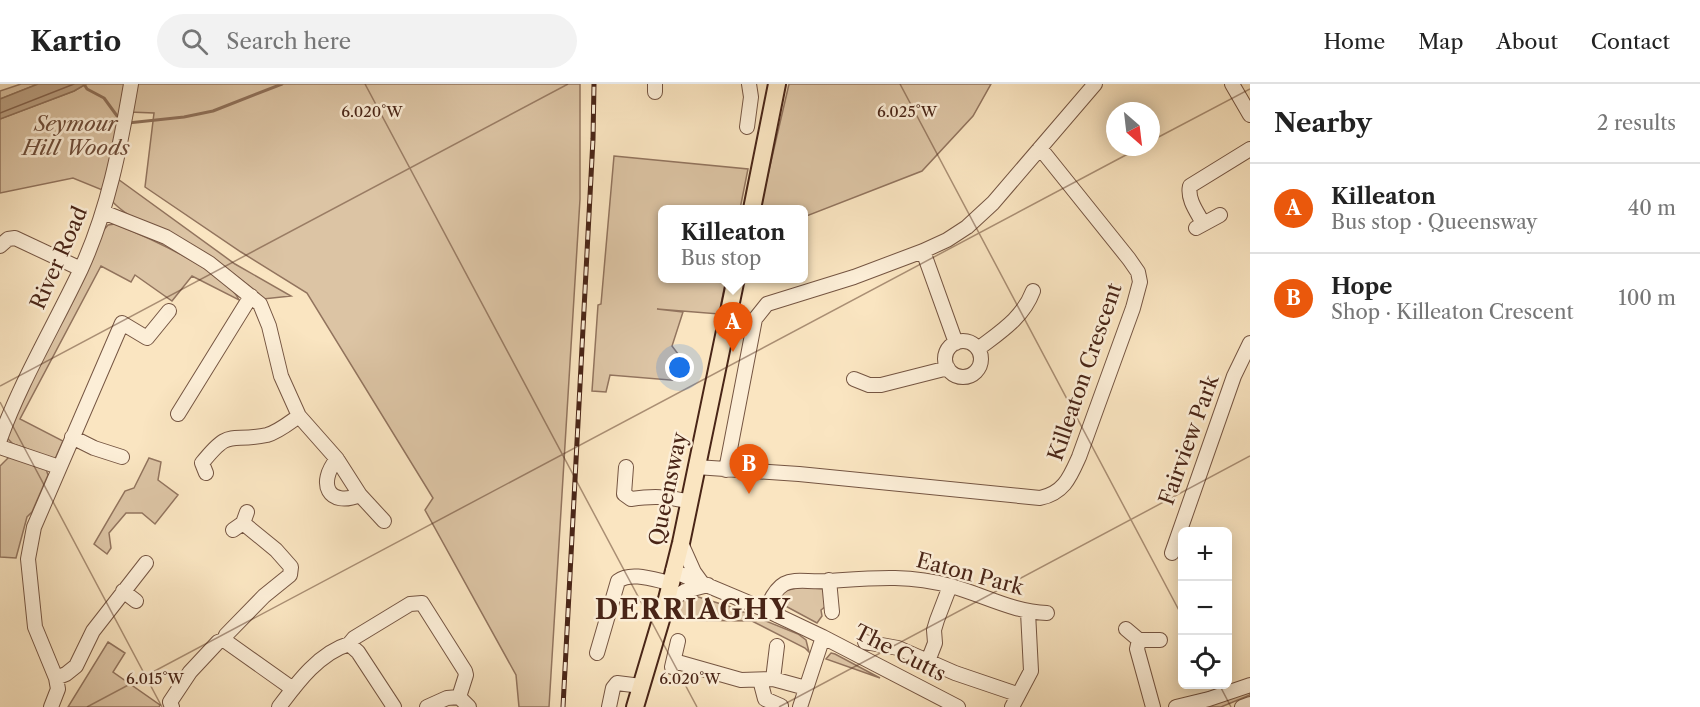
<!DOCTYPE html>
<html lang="en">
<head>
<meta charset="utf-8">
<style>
	body { margin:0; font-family:"Libre Caslon Text",serif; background:#f2f2f2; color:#222 }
	.controls { position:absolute; right:18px; bottom:18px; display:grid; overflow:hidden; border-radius:9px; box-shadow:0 3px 15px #0003 }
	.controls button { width:54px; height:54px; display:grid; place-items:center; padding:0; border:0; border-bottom:2px solid #e0e0e0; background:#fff; color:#222; font:30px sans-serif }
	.compass { position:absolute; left:1106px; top:18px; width:54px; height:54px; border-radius:50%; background:#fff; box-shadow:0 3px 15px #0003; rotate:152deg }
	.you { position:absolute; left:680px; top:284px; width:21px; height:21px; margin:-15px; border:4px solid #fff; border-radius:50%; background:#1a73e8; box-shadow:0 0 0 9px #1a73e833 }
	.badge { display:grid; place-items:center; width:39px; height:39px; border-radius:50%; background:#ea580c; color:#fff; font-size:20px; font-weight:700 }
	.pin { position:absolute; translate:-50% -50px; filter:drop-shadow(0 2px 3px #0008) }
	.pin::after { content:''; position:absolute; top:32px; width:21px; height:18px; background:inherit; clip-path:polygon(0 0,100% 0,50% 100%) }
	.popup { position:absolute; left:658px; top:121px; width:150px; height:78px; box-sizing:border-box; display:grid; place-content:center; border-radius:9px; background:#fff; filter:drop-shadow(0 2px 4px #0005); font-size:20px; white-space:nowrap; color:#767676 }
	.popup b { font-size:22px; color:#222 }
	.popup::after { content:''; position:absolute; left:50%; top:100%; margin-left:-12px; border:12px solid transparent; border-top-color:#fff }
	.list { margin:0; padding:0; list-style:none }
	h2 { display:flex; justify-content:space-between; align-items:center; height:78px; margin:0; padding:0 24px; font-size:26px }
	h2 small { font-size:20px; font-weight:400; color:#767676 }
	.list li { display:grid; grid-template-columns:39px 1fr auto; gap:18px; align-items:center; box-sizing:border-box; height:90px; padding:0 24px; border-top:2px solid #e0e0e0 }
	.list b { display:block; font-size:22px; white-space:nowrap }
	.list p { margin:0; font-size:20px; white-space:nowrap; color:#767676 }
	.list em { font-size:20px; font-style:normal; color:#767676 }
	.icon { flex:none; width:33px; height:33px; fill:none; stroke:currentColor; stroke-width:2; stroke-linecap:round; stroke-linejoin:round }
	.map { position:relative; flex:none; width:1250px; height:623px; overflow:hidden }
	header { display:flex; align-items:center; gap:36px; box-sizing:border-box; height:84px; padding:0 30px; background:#fff; border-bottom:2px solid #e0e0e0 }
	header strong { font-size:28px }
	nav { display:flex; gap:33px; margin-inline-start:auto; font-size:21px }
	.search { width:420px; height:54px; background:#f2f2f2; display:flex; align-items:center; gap:15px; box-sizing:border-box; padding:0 21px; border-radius:33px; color:#767676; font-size:22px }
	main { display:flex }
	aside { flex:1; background:#fff }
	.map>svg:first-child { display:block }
	.green { fill:#dcc4a4; stroke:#92745e; stroke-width:1.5 }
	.water { fill:#bea487; stroke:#8f715a; stroke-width:1.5 }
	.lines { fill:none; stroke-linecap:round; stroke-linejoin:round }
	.shore { stroke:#84644f; stroke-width:1.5 }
	.stream { stroke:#8f715a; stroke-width:3 }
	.minor-casing { stroke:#755542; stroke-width:16 }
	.major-casing { stroke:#492517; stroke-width:20 }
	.minor { stroke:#fceed7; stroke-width:14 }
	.major { stroke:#fae5c1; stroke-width:16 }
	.rail-casing { stroke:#492517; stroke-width:5 }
	.rail { stroke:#fceed7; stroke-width:3; stroke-dasharray:9; stroke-linecap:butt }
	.ticks { fill:none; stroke:#492517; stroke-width:1.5; stroke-opacity:0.45 }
	.labels { text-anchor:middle; stroke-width:5; stroke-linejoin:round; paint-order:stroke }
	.park-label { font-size:21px; font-style:italic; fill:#6e4d3a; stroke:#fceed7 }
	.street-label { font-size:21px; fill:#492517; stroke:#fceed7 }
	.district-label { font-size:27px; font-weight:bold; letter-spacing:1.5px; fill:#492517; stroke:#fceed7 }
	.ticks-label { font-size:15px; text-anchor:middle; fill:#492517; stroke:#fceed7; stroke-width:5; stroke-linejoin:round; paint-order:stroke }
</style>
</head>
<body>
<header>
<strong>Kartio</strong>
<div class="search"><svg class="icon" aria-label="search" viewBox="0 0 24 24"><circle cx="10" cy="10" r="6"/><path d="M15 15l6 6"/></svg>Search here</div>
<nav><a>Home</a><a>Map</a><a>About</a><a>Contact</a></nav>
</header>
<main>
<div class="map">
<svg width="1250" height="623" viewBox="0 0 1250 623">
	<rect width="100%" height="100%" fill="#fae5c1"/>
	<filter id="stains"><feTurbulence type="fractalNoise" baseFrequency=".00333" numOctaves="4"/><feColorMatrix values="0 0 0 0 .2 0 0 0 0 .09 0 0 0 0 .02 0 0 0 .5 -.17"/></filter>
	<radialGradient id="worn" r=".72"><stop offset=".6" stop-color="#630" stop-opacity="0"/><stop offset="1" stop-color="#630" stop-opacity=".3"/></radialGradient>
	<path class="green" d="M21,0H38L0,15V7Z
		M86,0H128L111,90L235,180L291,212L263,215L258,209C241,196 224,181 205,170C178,154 118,135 105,107L73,94L0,109V35L74,7Z
		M133,0H580V115L549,623H519L516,591L425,426L433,414L307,209L241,168L145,103L154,29L129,28Z
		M789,0H991L973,32L922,87L804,133V125H760Z
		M614,72L748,85L740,125H662V194L726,195L719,230L657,225L683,228L672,262L688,283L682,297L610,291L606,308L592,307L598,221L601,220Z
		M115,140C145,152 227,188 239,216L192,192L172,217L135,191L131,198L101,182L20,335L63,357L55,375L13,360L8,355L7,346L102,148L108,141Z
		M11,371L45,382L48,391L32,428L27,433L16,474L0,473V382Z
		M149,374L161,378L158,396L178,411L155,440L142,429H126L109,449L111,464L107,470L94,460L125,407L134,404Z
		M800,503L825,505L826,522L821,526L822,532L817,539L778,518V515L785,507Z
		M695,512L731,523L798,550L806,556L809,568L805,564L752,537L674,536C677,520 677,516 695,512Z
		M108,558L125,569L113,588L160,621L159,623H68Z
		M831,569L835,570L880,594L826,575Z
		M1250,607V611L1221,623H1204Z"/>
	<path class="water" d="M38,0H86L74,7L0,35V15Z"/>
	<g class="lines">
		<path class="shore" d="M0,29L74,0"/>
		<path class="stream" d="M84,0L87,5L104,14L120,36
			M128,39L184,33L213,27L282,0"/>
		<g class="minor-casing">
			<path id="minor" d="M1232,0L1250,31
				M655,8V0
				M747,43L751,13L749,0
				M103,128L166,153L209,179L260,220L269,242L281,292L299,332L337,375L360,411L384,437
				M1203,139C1197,128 1187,115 1190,102L1250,65
				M1196,144L1220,131
				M0,162L8,155L15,154L81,185
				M923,167L956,259
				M945 275a18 18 0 1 1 36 0a18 18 0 1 1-36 0Z
				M978,265C1000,248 1023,234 1033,207
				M854,295L869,301H881L948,284
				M178,330L251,212
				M72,353L94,364L122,373
				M0,355C21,297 54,242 81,185C108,126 120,64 131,0
				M0,363L59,383
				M337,375C317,399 328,424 360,411
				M626,383L624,410L631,415C652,412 668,412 689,418
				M696,383L799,390L1040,414C1064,409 1070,393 1079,373L1133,224L1140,198L1138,188L1129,175L1040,64
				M726,386L755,235L767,220L854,193L923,167L947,156L967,143L993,119L1095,0
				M206,389L202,379C231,343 228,359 267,351C278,348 289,339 299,332
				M233,446L243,439L247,428
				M681,459L694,488L702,499
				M1172,469L1234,292L1250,259
				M673,487L766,526L823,553L958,623
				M829,496L832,528
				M123,507L136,517
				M666,519L685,507L708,501
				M766,526C782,487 794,499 828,497C872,494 908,490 951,502C984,511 1013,528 1047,529
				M1126,545L1139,556H1160
				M224,556L293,605
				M1139,556L1137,565L1153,623
				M865,558L898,564L955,589L1017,610
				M349,560L354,554L410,520L422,519L465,587L466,591L459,613
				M597,569L618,497C631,487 655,496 670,499
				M674,577L741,596L773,595L806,604
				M928,577L935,559L934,546L937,536L950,502
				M672,583L678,557
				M56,594L66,590L76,582L93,547L146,479
				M773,595L777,562
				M760,596L765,615L781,622
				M51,623L58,605L56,594L35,543L28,475L34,443L122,239L147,254L169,227
				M172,623L170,618L190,588L218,558L224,556L226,551L264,512L290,491L291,483L276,466L243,439
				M279,623C297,599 319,569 349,560L358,568L394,623
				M427,623L447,614L459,613L469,623
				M609,623L613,604L617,599L641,602
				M800,623L823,553
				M1012,623L1031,587L1028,528
				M1176,623L1209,615L1250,601
				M1242,623L1250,620"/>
		</g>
		<g class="major-casing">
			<path id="major" d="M752,125L777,0
				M635,623L666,519L681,459L736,194"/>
		</g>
		<use href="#minor" class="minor"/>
		<use href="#major" class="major"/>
		<g class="rail-casing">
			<path id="rail" d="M563,623L593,55L594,0"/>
		</g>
		<use href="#rail" class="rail"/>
	</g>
	<path class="ticks" d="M365,0L697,623M900,0L1182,532M1151,57L1250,5M0,302L568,0M0,318L162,623M1219,600L1231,623M87,623L1141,63M779,623L1250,372"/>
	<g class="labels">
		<g class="park-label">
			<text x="76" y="47">Seymour<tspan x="76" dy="24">Hill Woods</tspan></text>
		</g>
		<g class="street-label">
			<text transform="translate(59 174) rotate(-66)" y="7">River Road</text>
			<text transform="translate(1085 288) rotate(-71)" y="7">Killeaton Crescent</text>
			<text transform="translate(1189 356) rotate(-70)" y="7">Fairview Park</text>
			<text transform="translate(668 405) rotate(-78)" y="7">Queensway</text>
			<text transform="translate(970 490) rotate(15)" y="7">Eaton Park</text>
			<text transform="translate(900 569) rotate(27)" y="7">The Cutts</text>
		</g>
		<g class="district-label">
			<text x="693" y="535">DERRIAGHY</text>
		</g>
	</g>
	<g class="ticks-label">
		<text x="372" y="33">6.020°W</text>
		<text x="907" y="33">6.025°W</text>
		<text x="155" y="600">6.015°W</text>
		<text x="690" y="600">6.020°W</text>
	</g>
	<rect width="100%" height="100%" filter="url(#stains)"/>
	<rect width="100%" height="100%" fill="url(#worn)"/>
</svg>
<div class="controls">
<button>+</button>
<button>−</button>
<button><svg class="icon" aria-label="locate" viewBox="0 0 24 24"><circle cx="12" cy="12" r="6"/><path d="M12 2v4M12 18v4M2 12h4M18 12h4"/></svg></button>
</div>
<svg class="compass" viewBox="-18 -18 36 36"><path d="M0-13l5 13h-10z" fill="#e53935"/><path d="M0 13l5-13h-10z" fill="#767676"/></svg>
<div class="you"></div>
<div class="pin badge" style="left:733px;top:268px">A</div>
<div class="popup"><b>Killeaton</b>Bus stop</div>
<div class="pin badge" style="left:749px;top:410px">B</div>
</div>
<aside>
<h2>Nearby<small>2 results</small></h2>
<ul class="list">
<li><span class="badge">A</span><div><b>Killeaton</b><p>Bus stop · Queensway</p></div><em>40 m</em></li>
<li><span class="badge">B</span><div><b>Hope</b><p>Shop · Killeaton Crescent</p></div><em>100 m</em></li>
</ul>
</aside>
</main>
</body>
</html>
